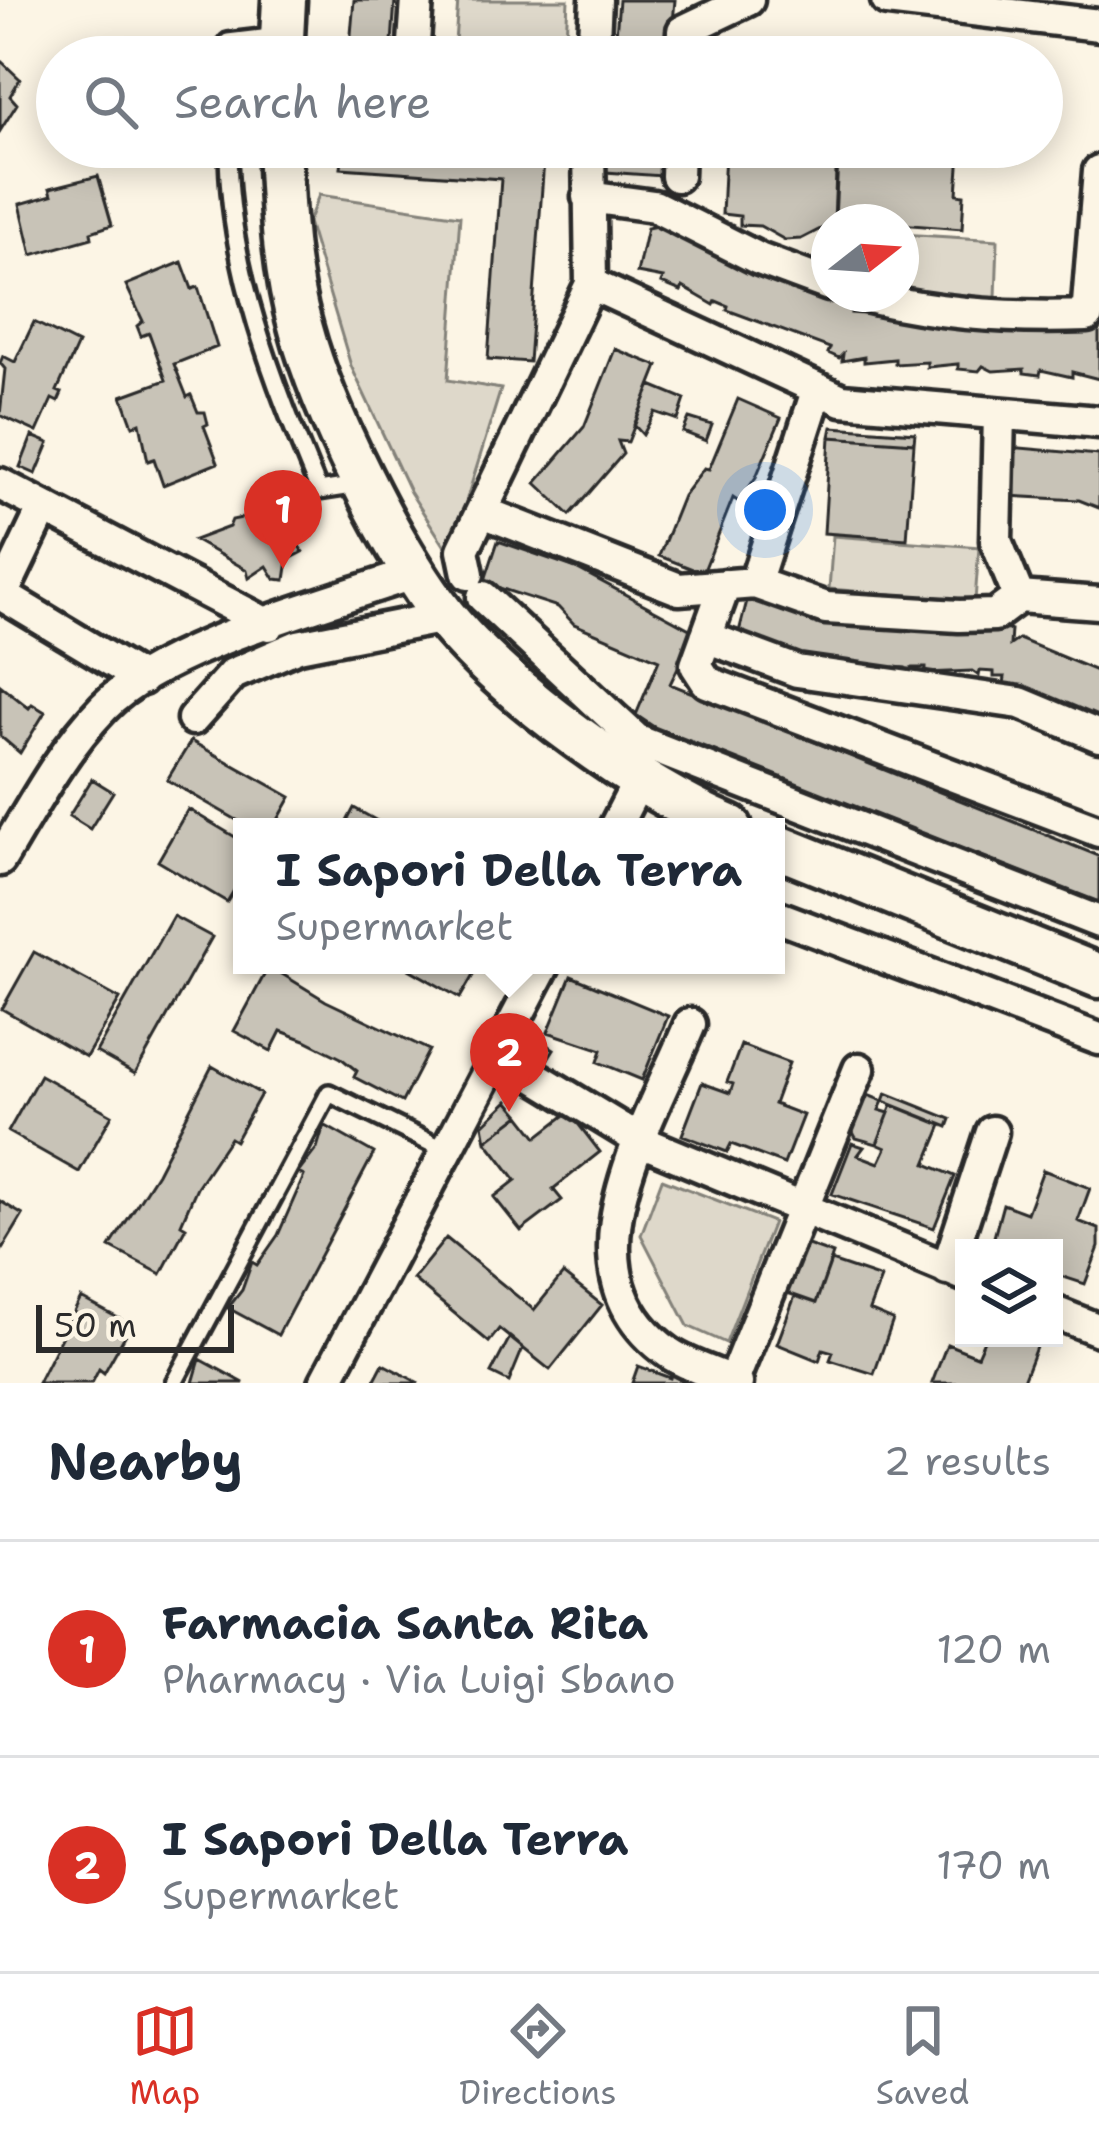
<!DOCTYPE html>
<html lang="en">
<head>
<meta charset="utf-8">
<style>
	body { margin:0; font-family:"Shantell Sans",sans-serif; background:#f6f6f7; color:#1f2937 }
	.controls { position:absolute; right:36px; bottom:36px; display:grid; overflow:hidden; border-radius:0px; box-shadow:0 6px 30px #0003 }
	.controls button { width:108px; height:108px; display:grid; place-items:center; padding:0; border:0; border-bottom:3px solid #e0e1e3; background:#fff; color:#1f2937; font:60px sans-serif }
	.compass { position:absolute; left:811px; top:204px; width:108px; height:108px; border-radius:50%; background:#fff; box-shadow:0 6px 30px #0003; rotate:73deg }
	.scale { position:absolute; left:36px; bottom:30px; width:198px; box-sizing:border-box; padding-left:12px; border:6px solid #2b2b2b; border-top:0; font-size:33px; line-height:42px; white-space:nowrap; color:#2b2b2b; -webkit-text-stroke:9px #fcf5e5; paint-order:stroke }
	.you { position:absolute; left:765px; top:510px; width:42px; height:42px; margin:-30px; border:9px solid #fff; border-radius:50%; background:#1a73e8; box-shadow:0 0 0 18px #1a73e833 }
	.badge { display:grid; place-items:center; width:78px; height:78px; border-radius:50%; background:#d93025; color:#fff; font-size:39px; font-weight:700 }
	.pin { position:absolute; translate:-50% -99px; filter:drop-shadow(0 3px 6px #0008) }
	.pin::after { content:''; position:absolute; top:63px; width:42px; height:36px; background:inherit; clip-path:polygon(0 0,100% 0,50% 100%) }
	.popup { position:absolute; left:233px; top:818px; width:552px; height:156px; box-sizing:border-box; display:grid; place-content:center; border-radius:0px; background:#fff; filter:drop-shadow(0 3px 9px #0005); font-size:39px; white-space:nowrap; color:#747a83 }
	.popup b { font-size:45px; color:#1f2937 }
	.popup::after { content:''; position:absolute; left:50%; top:100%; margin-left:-24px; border:24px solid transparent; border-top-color:#fff }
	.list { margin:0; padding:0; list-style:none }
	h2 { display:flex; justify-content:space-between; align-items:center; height:156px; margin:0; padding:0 48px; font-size:51px }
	h2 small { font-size:39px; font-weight:400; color:#747a83 }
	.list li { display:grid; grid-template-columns:78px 1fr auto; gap:36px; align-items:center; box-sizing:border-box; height:216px; padding:0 48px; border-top:3px solid #e0e1e3 }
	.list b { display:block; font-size:45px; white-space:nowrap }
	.list p { margin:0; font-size:39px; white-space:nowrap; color:#747a83 }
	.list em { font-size:39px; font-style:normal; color:#747a83 }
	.icon { flex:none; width:66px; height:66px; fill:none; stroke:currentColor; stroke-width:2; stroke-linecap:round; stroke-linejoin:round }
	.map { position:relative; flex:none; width:1099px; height:1383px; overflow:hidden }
	.search { position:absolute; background:#fff; box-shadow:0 6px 30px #0003; left:36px; right:36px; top:36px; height:132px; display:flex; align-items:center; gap:30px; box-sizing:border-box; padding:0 42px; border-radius:66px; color:#747a83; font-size:45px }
	.sheet { height:588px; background:#fff }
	nav { display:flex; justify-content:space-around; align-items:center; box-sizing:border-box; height:168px; border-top:3px solid #e0e1e3; background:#fff; font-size:33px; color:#747a83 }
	nav a { display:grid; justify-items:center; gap:6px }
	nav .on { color:#d93025 }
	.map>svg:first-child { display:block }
	.green { fill:#ded8ca; stroke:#84827a; stroke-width:3 }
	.building { fill:#c8c3b7; stroke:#2b2b2b; stroke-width:3 }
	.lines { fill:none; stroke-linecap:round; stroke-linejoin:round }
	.service-casing { stroke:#2b2b2b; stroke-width:24 }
	.minor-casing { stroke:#2b2b2b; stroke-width:39 }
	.secondary-casing { stroke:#2b2b2b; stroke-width:51 }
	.service { stroke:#fcf5e5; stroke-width:15 }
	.minor { stroke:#fcf5e5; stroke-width:30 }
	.secondary { stroke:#fcf5e5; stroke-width:42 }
</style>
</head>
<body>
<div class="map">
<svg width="1099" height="1383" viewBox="0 0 1099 1383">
	<rect width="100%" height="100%" fill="#fcf5e5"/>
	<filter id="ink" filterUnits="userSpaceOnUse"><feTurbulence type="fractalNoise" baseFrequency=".00833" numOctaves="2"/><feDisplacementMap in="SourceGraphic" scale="24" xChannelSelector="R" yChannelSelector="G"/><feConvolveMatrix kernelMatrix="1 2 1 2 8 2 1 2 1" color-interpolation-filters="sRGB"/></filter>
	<g filter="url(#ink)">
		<path class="green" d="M458,0H568L565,57H454Z
			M319,195L460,216L448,380L501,389L454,540L446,548L410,492L351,366L308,222Z
			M901,234L998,240L996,298L894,294H901Z
			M833,536L979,547L975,601L829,589Z
			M662,1179L773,1222L726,1343L688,1326L641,1235Z"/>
		<path class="building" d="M354,0H395L391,57H349Z
			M619,0H675L670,57H614Z
			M0,60L20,79L10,96L17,104L0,131Z
			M343,147H545L529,362L488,359L501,179L341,168Z
			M608,147H664L662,176L606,172Z
			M753,147H837L834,222L801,239L785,240L760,226L740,225V216L722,214L725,152L753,154Z
			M916,147H965L960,153L957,194L964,195L962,229L835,219L838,159L915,163Z
			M98,176L112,225L91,232L92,238L32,255L20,204L52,195L50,188Z
			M657,226L852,305L851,313L1099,331V379L1072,372V377L1041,370L1040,375L1024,373V369L993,371L983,366L979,371L958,369V364L927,367V362L895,364V359L864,362V357L842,361L843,354L839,358L828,353L830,348L727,310L728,306L716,301L714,305L683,287L681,291L661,283L663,278L637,273L647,228Z
			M182,262L192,289L198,287L217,347L174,364L187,397L191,395L198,412H205L208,424L204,426L218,463L163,485L154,459L148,461L140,423L133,426L122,396L166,380L149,333L141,336L137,326L143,321L126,285Z
			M34,322L78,344L57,391L62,393L58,402L52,399L37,432L0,415L5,369L0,363L3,356L15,362Z
			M615,349L658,366L628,442L618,441L623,454L570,515L536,483L584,427Z
			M651,385L685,399L678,420L655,412L643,435L634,425Z
			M738,399L781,418L756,477L739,502L733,498L703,573L659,556L683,496L704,468L709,469Z
			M689,418L712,425L706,441L683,432Z
			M832,427L915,433L914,443L830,437Z
			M32,436L49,443L36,474L20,467Z
			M830,437L914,443L907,539L824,533Z
			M1009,447L1099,455V508L1079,500L1007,496Z
			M273,503L278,511L274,527L283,538L292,536L303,552L288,560L285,580L275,579L267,566L249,578L247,570L194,540L229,527L232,520L261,514L264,504Z
			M498,541L576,568L695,632L670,684L1099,856V902L654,727L636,715L659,660L574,624L558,607L484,583Z
			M750,589L812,614V620L1011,630L1010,645L1019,639L1099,672V718L1091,720L1057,706L1058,702L1036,698L1038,694L1004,684L1005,677H994V672L980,671L979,676L972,671L926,673V668H913L905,673V668L891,667L890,672L787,656L789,652L767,648L769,643L738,636Z
			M0,685L29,708L32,704L45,712L20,753L0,736Z
			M191,741L291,797L274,827H249L167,780Z
			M92,779L113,792L90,829L69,816Z
			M354,808L388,827H344Z
			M188,809L242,841V877L227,902L158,861Z
			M173,916L212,937L135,1074L96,1052Z
			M34,952L120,999L86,1057L2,1009Z
			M412,965H479L460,998L409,969Z
			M269,966L326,1001L429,1050L402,1102L354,1077L357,1071L341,1058L305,1040L281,1031L271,1051L234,1031Z
			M571,976L668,1016L642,1080L598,1062L602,1050L548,1032Z
			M528,1032L554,1049L542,1068L517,1051Z
			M741,1045L789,1063L774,1104L803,1115L784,1164L731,1144L727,1152L682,1135L702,1083L730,1093L733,1084L727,1082Z
			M212,1066L261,1094L235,1141L230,1138L197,1187L181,1224L186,1227L161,1274L110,1247L157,1173Z
			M40,1075L112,1115L79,1172L8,1132Z
			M860,1092L883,1101L879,1110L889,1113L877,1144L856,1138L844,1115Z
			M886,1093L951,1119L948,1127L883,1101Z
			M508,1101L520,1115L486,1141L483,1125Z
			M892,1105L942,1125L926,1164L955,1176L934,1228L832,1194L852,1143L864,1147L858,1155L879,1163L886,1148L877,1144Z
			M569,1112L600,1152L553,1189L562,1200L521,1231L494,1197L516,1180L486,1141L520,1115L537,1137Z
			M324,1125L374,1153L278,1335L228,1308L242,1290L252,1262L257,1265L278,1235L304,1176L298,1173L317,1148Z
			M1043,1170L1090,1188L1078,1221L1099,1229V1247L1085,1284L1054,1274V1248H991L1003,1204L1027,1213Z
			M0,1201L23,1215L0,1253Z
			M446,1238L534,1310L563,1274L602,1305L550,1370L499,1329L489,1342L413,1279Z
			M805,1244L833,1254L816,1303L776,1289L784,1267L795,1271Z
			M831,1261L881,1278L869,1310L893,1320L874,1374L830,1360L833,1352L823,1349L819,1361L777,1344L795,1296L816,1303Z
			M81,1298L131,1325L104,1373L99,1369L92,1383H38Z
			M510,1337L523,1348L509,1382L491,1373Z
			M985,1338L1038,1342L1022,1383H932L947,1344L977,1356Z
			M200,1359L244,1383H193Z
			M383,1364L419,1383H373Z
			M638,1366L670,1378L672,1371L704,1383H632Z"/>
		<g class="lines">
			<g class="service-casing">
				<path id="service" d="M228,57V42L279,36
					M228,147C228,270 273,380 319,491L358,485
					M174,1383L329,1093L447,1151"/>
			</g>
			<g class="minor-casing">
				<path id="minor" d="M887,0L1099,25
					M413,57L417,0
					M593,57L596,0
					M682,57L683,31L748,0
					M677,176L678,147
					M588,197L654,206L759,259L829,285
					M591,284L842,400L1099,422
					M857,294C933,314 1008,319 1087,316L1099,171
					M999,414L996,541L1019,597
					M0,484L269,625
					M44,507L2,595L142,679
					M483,512L679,589L755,583L826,608L959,616L995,615L1019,597L1099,603
					M468,574L463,550L591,284L589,147
					M755,583L817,391
					M725,585L696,665L707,682L1099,831
					M483,597L638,741L639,780L615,827
					M706,637L797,671L1020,703L1099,736
					M193,719L233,674L298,646L445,617
					M638,741L1099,922
					M0,860C32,807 61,751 104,707C164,645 333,602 417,572
					M776,916L1099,1039
					M690,1024C650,1123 553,1271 669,1353C688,1366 716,1374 737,1383
					M498,1054L643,1142L964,1275
					M947,1269L992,1132
					M1054,1312L1099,1330
					M733,1381L859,1069
					M325,1383L544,965"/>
			</g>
			<g class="secondary-casing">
				<path id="secondary" d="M281,57L284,0
					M279,147C282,207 284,271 301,329C323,411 392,549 444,616C503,691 642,791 730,827
					M776,846L1099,976"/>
			</g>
			<use href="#service" class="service"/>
			<use href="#minor" class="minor"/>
			<use href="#secondary" class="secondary"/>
		</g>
	</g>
</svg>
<div class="controls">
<button><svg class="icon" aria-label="layers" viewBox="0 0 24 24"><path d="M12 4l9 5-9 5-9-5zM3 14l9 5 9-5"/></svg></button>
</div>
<svg class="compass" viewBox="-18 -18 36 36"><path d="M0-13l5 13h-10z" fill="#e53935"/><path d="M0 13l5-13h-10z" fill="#747a83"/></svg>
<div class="scale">50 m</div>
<div class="you"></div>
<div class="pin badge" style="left:283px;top:569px">1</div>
<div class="pin badge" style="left:509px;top:1112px">2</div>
<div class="popup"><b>I Sapori Della Terra</b>Supermarket</div>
<div class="search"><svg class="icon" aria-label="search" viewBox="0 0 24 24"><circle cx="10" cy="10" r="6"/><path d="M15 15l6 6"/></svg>Search here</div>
</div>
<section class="sheet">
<h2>Nearby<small>2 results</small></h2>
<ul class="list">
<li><span class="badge">1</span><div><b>Farmacia Santa Rita</b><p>Pharmacy · Via Luigi Sbano</p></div><em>120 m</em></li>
<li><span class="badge">2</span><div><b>I Sapori Della Terra</b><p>Supermarket</p></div><em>170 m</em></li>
</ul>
</section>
<nav>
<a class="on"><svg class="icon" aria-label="map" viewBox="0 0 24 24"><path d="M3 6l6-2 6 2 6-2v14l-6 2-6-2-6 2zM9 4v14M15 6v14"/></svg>Map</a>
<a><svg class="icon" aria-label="directions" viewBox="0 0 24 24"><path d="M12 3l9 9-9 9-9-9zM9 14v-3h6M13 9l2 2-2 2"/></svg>Directions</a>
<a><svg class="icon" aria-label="saved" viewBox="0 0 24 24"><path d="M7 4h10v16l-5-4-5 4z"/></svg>Saved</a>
</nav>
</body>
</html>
